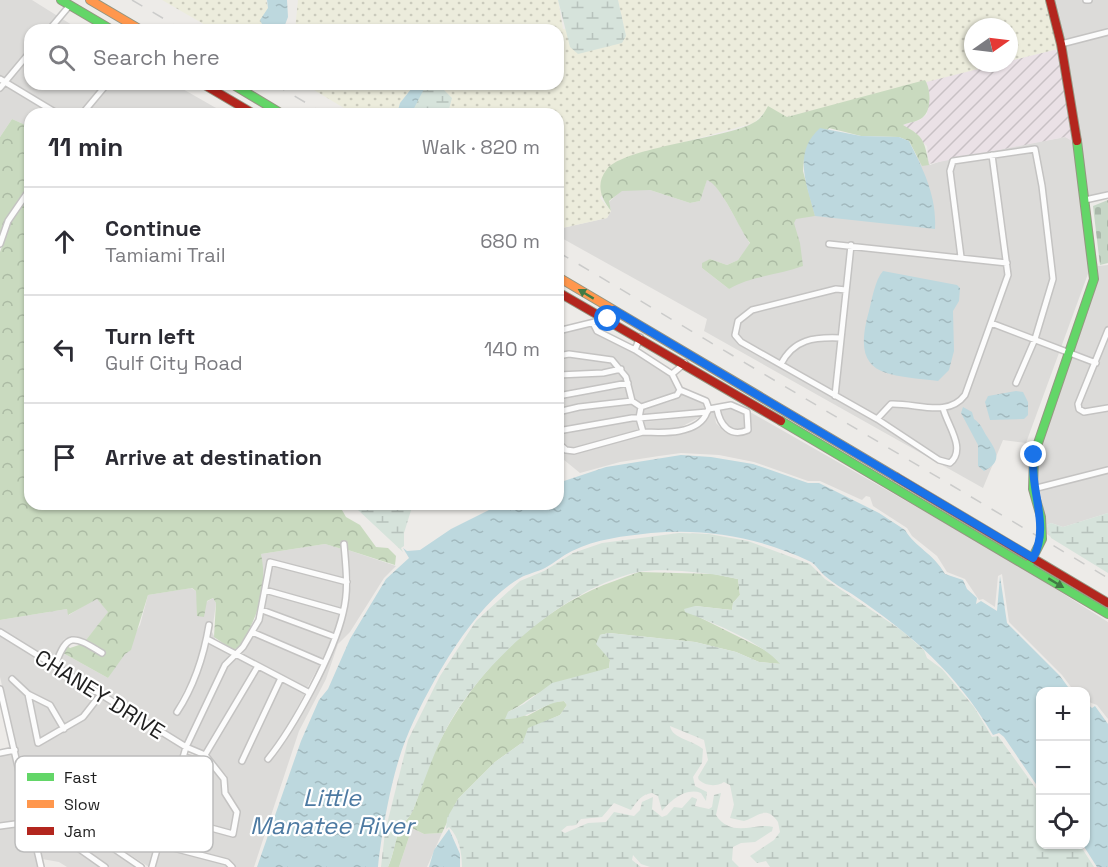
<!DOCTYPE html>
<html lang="en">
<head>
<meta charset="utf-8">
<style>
	body { margin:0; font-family:"Space Grotesk",sans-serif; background:#f7f7f7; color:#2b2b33 }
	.controls { position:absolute; right:18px; bottom:18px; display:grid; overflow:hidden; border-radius:12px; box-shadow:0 2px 4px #0004 }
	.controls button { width:54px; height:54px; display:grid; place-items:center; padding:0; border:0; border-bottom:2px solid #e1e1e2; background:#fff; color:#2b2b33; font:30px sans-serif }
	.compass { position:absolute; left:964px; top:18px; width:54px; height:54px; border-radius:50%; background:#fff; box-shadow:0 2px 4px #0004; rotate:76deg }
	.stop { position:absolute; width:18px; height:18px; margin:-14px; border:4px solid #1a73e8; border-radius:50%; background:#fff }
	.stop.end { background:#1a73e8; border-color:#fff; box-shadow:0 2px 6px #0008 }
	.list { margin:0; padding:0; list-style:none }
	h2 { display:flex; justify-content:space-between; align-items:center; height:78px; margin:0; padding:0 24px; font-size:26px }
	h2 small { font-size:20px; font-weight:400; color:#7c7c81 }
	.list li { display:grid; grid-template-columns:39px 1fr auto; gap:18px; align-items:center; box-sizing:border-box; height:108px; padding:0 24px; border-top:2px solid #e1e1e2 }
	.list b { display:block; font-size:22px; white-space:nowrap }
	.list p { margin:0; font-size:20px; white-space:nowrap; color:#7c7c81 }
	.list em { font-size:20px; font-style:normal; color:#7c7c81 }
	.icon { flex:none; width:33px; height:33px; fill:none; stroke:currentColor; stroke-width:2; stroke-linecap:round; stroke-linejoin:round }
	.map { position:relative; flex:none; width:1108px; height:867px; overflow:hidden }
	.search { position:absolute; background:#fff; box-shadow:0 2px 4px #0004; left:24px; top:24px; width:540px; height:66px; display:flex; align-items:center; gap:15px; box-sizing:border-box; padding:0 21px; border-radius:18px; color:#7c7c81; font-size:22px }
	.panel { position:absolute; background:#fff; box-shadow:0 2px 4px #0004; left:24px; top:108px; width:540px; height:402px; border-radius:18px }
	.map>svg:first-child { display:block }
	.residential { fill:#dcdbd9 }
	.industrial { fill:url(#industrial-furrows) }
	.farmland { fill:url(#farmland-dots) }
	.forest { fill:url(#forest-crowns) }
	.wetland { fill:url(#wetland-marsh) }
	.cemetery { fill:url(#cemetery-stones) }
	.water { fill:url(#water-ripples) }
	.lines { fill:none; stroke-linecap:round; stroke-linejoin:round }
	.street-casing { stroke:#c4c3c2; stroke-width:8 }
	.fast-casing { stroke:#959681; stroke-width:10 }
	.slow-casing { stroke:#959681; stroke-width:10 }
	.jam-casing { stroke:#959681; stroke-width:10 }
	.street { stroke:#fcfcfc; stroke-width:5 }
	.fast { stroke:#63d668; stroke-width:8 }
	.slow { stroke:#ff974d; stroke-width:8 }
	.jam { stroke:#b3261e; stroke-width:8 }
	.rail { stroke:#cbcbca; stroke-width:1.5; stroke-dasharray:12 12; stroke-linecap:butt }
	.oneway { fill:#417a44 }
	.route { stroke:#1a73e8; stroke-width:8 }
	.labels { text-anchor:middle; stroke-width:4.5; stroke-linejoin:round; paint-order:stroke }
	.street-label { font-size:22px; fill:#1f1f1f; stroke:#fff }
	.water-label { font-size:24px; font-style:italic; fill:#4d7aa2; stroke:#fff }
	.key { fill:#fff; stroke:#bcbcbc; stroke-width:1.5 }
	.key-label { font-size:16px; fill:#1f1f1f }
</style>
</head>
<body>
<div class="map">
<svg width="1108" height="867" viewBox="0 0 1108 867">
	<defs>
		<pattern id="industrial-furrows" width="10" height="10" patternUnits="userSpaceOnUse" patternTransform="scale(1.5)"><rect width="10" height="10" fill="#eae1e6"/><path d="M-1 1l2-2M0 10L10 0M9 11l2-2" fill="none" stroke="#c8c1c5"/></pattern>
		<pattern id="farmland-dots" width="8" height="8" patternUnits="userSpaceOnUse" patternTransform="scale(1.5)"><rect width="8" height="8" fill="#ececdc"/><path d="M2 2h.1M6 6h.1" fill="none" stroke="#cacabc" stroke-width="1.8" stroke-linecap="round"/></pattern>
		<pattern id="forest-crowns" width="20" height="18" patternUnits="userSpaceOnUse" patternTransform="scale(1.5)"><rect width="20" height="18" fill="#c9dabf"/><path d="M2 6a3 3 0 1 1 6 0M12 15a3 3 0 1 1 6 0" fill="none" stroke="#acbba4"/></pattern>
		<pattern id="wetland-marsh" width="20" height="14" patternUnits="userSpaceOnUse" patternTransform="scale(1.5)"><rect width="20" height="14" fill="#d6e3db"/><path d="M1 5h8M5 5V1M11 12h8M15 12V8" fill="none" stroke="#b7c2bc"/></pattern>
		<pattern id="cemetery-stones" width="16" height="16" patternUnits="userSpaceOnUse" patternTransform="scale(1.5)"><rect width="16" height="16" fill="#c7d7c7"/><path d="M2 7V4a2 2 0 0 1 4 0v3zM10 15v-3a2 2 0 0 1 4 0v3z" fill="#aab8aa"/></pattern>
		<pattern id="water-ripples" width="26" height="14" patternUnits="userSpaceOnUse" patternTransform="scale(1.5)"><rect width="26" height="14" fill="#bdd8de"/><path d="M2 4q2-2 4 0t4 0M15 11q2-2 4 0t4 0" fill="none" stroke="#a2b9be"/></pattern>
	</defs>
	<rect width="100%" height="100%" fill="#edebe8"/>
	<path class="residential" d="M0,0H32L80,30H30V84H103L79,114H30V127L12,119L0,137Z
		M1053,0H1108V29L1064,41Z
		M1108,35V192L1088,197L1065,46Z
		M110,84H174L216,108L208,114H85Z
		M1066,137L1074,142L1089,271L1026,443L1003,440L983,488L704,331L707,319L558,236V229L607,218L611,211L609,202L622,190H650L690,203L700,201L707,179L712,181L724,198L750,244L738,260L727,265L710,259L702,268L729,289L789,198L927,154L930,165L953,157Z
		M1093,237L1098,266L1108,265V513L1063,527L1051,523L1047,525L1051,537L1044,532L1037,491V455L1072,357L1096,274Z
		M591,326L595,333L633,352L670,375L676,390L674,394L641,404L634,398L631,381L624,367L613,358L570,352L558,353V334Z
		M565,357L607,361L617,368L558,373V359Z
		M620,372L624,381L558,393V378L565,376H604Z
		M626,386L628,399L579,404L558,410V399Z
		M681,393L704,403L705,409L642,416L643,409L672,401Z
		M631,404L637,408L636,415L558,429V415L580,409Z
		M731,408L745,414V428L741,430L729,428L722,421L720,411Z
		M710,412H714L716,423L725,432L740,436L751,430L750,412L1013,562L1108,622V719L1097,705L1086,701V692L1074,691L1062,675L1009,622L1002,574L998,576L995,607L983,599L979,600L965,579L947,572L937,556L912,536L907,528L873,506L870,497L866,496L862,500L820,481H808L754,462L719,455L681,453L659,456L620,462L580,473L558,455V448L567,454H574L638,435L679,434L703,422Z
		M702,416L677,429H645L643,422Z
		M632,420L637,421L638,430L573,449L563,446L559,439L558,434Z
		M325,544L342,549L344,579L269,559L264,580L261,554Z
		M348,550L396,566L384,578L350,632L338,644L326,679L299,731L254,867H234L228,859L161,842L169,819L232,836L236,834L240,811L228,792L227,776L208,755L259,669L277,679L238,763L243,764L282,682L305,693L281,738L265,760L268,762L286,741L339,636L347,611L351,581Z
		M272,566L344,584L341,609L269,588Z
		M191,588L196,591L198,607L213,598L216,603L212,632L216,640L210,637L212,623L207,622L202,647L191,678L173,712L177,715L181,711L197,680L209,643L232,655L222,665L185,743L58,665L63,653L108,678L140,625L148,595Z
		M267,594L340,614L334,634L265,608Z
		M96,598L109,612L86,640L75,636L64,639L53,662L0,629V620L67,609L69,615Z
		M264,614L332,638L322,659L256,631Z
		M253,635L320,664L307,688L240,653Z
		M0,636L97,695L81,715L65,725L52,703L29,691L13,676L8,679L25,695L36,746L60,735L84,719L102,698L183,748L166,809L141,797L116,779L86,798L155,845L149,867L69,815L58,827L59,837L100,867H67L59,862L42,859L0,677Z
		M236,657L254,667L204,751L189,746L227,667Z
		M32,698L48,707L60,728L40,739Z
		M12,753L27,820L0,823V756Z
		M185,761L209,765L221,780L222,793L234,813L231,831L170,814Z
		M69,821L136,867H110L70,841L63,829Z
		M28,825L38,867H0V828Z
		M412,828L424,834L442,833L427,867H399Z
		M160,847L225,864L229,867H155Z"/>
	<path class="industrial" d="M1058,49L1074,142L1065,137L929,164L927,146L902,125L920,120L927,114L926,81Z"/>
	<path class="farmland" d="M162,0H266L268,8L262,25L265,30H214Z
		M298,0H558L563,29L626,36L618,0H1045L1058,49L1009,61V27H973V63H1002L787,117L764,113L754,123L630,157L600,198L611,211L607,218L558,229V114H439L449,109L452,98L438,84H558V30H295Z
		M304,84H415L400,103L397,114H354Z"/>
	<path class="forest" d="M925,80C931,89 932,111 922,118C917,122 909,122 903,125C925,137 924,141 929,165L922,166L909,141L899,137L861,136L829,128L804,159L803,171L815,216L796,219L794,223L800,243L803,266C779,275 751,276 729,289L702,268V263L710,259L727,265L738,260L750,243C739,229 722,186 707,180L700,201L690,203L650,190L622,191L609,201L611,211C601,198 595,184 607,169C625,147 724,139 753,123C760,120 765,112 768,106L787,117Z
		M12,119L30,127V184L6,221L0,236V137Z
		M30,194V504H347L342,510L346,517L360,525L376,547L388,548L396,556L395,565L348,550L347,542H341L342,549L325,544L261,554C267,581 261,607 248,632C244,639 241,647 233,650L214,637L216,603L213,598L207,601L204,617L197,616L196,591L192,588L148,595L131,650L125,654L108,678L63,653L66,645L70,648L82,644L103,656L106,652L86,640L108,612L97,599L68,615L67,609L0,620V252L11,222Z
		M639,572L714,574L738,579L740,595L733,603L732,610L695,606V615L771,653L781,664L759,662L736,652L695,642L609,633L600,635L610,660L609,668C585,676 560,681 537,694C526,700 519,707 508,712L527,716L553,702L564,701L567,705L560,715L529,729L523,742L495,762L458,799L442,833L424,834L412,828L399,867H388C394,854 395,839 400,828C404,822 410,817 413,810C420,793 424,775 432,758C463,687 521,623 592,590C607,583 623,578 639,572Z"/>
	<path class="wetland" d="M558,0H618L626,36L622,43L578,54L570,47Z
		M424,84H438L452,98L449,109L439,114H411Z
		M362,504H413L404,533V546L401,548L403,552L358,510Z
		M1108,513V573L1051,538L1047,525L1051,523L1063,527Z
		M679,533L709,534L748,541L810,564L825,579L901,630L924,650L927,658L942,669L974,707L992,737L998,736L1040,794V844L1080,845L1094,867H770L766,861L757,863L750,856L774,840L780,832L778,822C766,805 759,816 744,821L730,818L734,805L730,785L724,782C716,787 706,786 699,780L698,777L708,760L704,740L670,726C672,739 693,740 703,749L702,763L693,777L695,786L707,792L706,801L701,793C686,787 670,801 662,811L658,796L652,793C642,794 637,801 631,810L614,803L602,817L581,819L576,825L567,826L561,831L565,833L588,823L606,822L614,812L634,816L640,810L642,802L653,797L652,809L662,817L667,815L674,807L682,808L692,797L697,799L695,806L709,809L712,807L714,795L721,793L716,815C731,839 756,822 773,827L772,831L755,842L741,843L733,847L732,860L739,867H650L641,864L633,855L632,860L641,867H462C462,853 459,837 449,827L446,829L447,818L458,799L495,762L523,742L528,728L560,715L567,705L564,701C542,703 528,720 505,719L508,712L524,704L552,683L609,668L610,660L596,644L600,635L609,633L695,642L736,652L759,662L780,664C765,644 710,621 685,612L684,609L695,606L732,610L733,603L740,595L738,579C713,573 663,567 638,572C566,588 486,659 450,722C434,750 425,780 413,810C410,817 404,822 400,828C395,840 394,854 388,867H381L385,832L408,740L440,676L476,621L520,581L544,571L573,553L602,543Z"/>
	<path class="cemetery" d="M1108,200V263L1100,265L1093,206Z"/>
	<path class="water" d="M267,0H287L288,17L283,30H265L260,20L268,8Z
		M415,84H424L425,87L411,114H397L400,103Z
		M820,128L861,136L899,137L909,141C923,169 937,196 935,229L815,216C807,185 792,153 820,128Z
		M883,271L957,285L960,288L959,301L953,311L954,351L949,370L938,381C886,374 850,378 869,311C872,299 875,280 883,271Z
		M1016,391L1023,392L1028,402V415L1024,419L990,420L985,402L988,396Z
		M963,407L972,412L974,419C981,424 982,428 986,435C996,450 1004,461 984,471L978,466V445L961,413Z
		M681,455L711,457L753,464L808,483H819L879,513L905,530C916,548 933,553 945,574L963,580L967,589L977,598L976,604L981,601L997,611L1000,576L1007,623L1060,676L1071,691L1040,692V790L1004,737L999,733L993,735C955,671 913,636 852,594C843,589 833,583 825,576C820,572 816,564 809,561C759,537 705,528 651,533C624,536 596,539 572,551C562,556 554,563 545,568C537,572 527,574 520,578C473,605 426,690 406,739C392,773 382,830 378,867H257L301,741L319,700L328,689L350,639L386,579L409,558L403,548L407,551L420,550L451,529L501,504H558V483L606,467Z
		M1086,703L1092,708L1095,706L1108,724V867H1097L1083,845L1086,844Z
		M449,829L460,854V867H429L434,850Z"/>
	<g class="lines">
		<g class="street-casing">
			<path id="street" d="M1086,0H1089
				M49,30L70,5
				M1061,44L1108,32
				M0,79L58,114
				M0,88L30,52
				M82,114L107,84
				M1085,200L1108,195
				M0,244L8,221L30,189
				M829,244L1007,263
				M961,257L950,171L953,161L1035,149L1042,186L1053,279L1035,339L1016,383
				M846,290L836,289L752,310L738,321L735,335L741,342L877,419L939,460L950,463C967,449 947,425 943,408
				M593,323L597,331L635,350
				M991,323L1096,363
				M1108,330L1078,404L1079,409L1084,412L1108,408
				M558,331L607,319L614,311
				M640,337L635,350L672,374
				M558,356L569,354L612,360L626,377L632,401L641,407
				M781,364C794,339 814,337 840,338
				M558,375L603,373L621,369
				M680,390L706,401L709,409L707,412L639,418L641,407L677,395L680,390L672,374L685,363
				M558,396L628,383
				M835,396L851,245
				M709,409L731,405L747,412L748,430C730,438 720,425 717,409
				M558,412L579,407L632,401
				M877,419L891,404C917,403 948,418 965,395L1008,275L992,155
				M558,431L632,418H639L643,432C662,433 699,435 707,412
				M558,443L566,450L574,451L643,432
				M1033,489L1108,470
				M265,590L343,612
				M262,610L335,637
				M0,632L186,747L205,755L224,779L225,793L237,812L233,834L167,816
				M252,632L324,663
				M207,639L308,692
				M55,666C67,631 74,636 102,653
				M12,679L28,694L50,705L64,729
				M0,689L41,867
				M28,694L38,743L83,717L101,694
				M177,712C194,686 204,655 209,625
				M0,753L15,750
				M205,755L258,666
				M183,757L210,763
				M268,759C294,727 334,653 343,613C349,590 346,568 344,544
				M242,761L281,678
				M168,812L146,803L116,782L89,799L158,844L227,862L232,867
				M0,826L30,822
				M105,867L61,836L60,829L69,818L141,867
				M152,867L186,747L225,665L243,647L259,620L270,562L347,582"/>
		</g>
		<g class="fast-casing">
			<path id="fast" d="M61,0L112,30
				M232,84L282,114
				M781,421L1108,614
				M1030,563L1042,539L1041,517L1033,489L1034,455L1094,279L1077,141"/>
		</g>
		<g class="slow-casing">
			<path id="slow" d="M90,0L141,30
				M558,277L896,477"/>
		</g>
		<g class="jam-casing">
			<path id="jam" d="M1050,0L1061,44L1077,141
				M203,84L254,114
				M558,292L781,421
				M896,477L1108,603"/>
		</g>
		<use href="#street" class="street"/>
		<use href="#fast" class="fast"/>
		<use href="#slow" class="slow"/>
		<use href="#jam" class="jam"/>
		<path class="rail" d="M132,0L183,30
			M274,84L325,114
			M558,252L1108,578"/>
	</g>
	<defs><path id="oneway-solid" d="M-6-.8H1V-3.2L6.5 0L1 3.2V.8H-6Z" transform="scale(1.5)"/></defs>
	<g class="oneway">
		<use href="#oneway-solid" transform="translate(586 294) rotate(-149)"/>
		<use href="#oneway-solid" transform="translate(1056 583) rotate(31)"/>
	</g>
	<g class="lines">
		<path class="route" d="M608,319L614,310L1033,558C1051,525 1029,491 1034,455"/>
	</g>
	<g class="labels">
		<g class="street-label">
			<text transform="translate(100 694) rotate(32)" y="8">CHANEY DRIVE</text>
		</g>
		<g class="water-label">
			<text x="332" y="806">Little<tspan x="332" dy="28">Manatee River</tspan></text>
		</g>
	</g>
	<rect x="15" y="756" width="198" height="96" rx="9" class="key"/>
	<rect x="27" y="773" width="27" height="8" fill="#63d668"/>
	<rect x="27" y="800" width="27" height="8" fill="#ff974d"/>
	<rect x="27" y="827" width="27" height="8" fill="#b3261e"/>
	<g class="key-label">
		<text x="64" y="783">Fast</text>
		<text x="64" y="810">Slow</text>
		<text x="64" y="837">Jam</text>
	</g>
</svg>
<div class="controls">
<button>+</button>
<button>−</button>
<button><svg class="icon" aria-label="locate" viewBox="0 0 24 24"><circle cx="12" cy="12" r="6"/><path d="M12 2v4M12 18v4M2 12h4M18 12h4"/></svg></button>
</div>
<svg class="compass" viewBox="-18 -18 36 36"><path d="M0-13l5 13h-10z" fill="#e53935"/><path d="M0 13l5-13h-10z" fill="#7c7c81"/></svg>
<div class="stop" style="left:608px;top:319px"></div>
<div class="stop end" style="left:1034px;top:455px"></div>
<div class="search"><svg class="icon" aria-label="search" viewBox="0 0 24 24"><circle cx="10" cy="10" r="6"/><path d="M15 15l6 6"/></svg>Search here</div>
<section class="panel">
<h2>11 min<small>Walk · 820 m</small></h2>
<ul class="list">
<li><svg class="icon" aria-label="ahead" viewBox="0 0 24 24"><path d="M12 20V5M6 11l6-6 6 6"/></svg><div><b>Continue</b><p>Tamiami Trail</p></div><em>680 m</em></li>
<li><svg class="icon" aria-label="left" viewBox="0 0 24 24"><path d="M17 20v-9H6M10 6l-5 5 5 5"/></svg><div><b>Turn left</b><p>Gulf City Road</p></div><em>140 m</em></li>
<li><svg class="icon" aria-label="arrive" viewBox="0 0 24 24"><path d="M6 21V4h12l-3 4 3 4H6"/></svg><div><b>Arrive at destination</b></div></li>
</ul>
</section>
</div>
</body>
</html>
